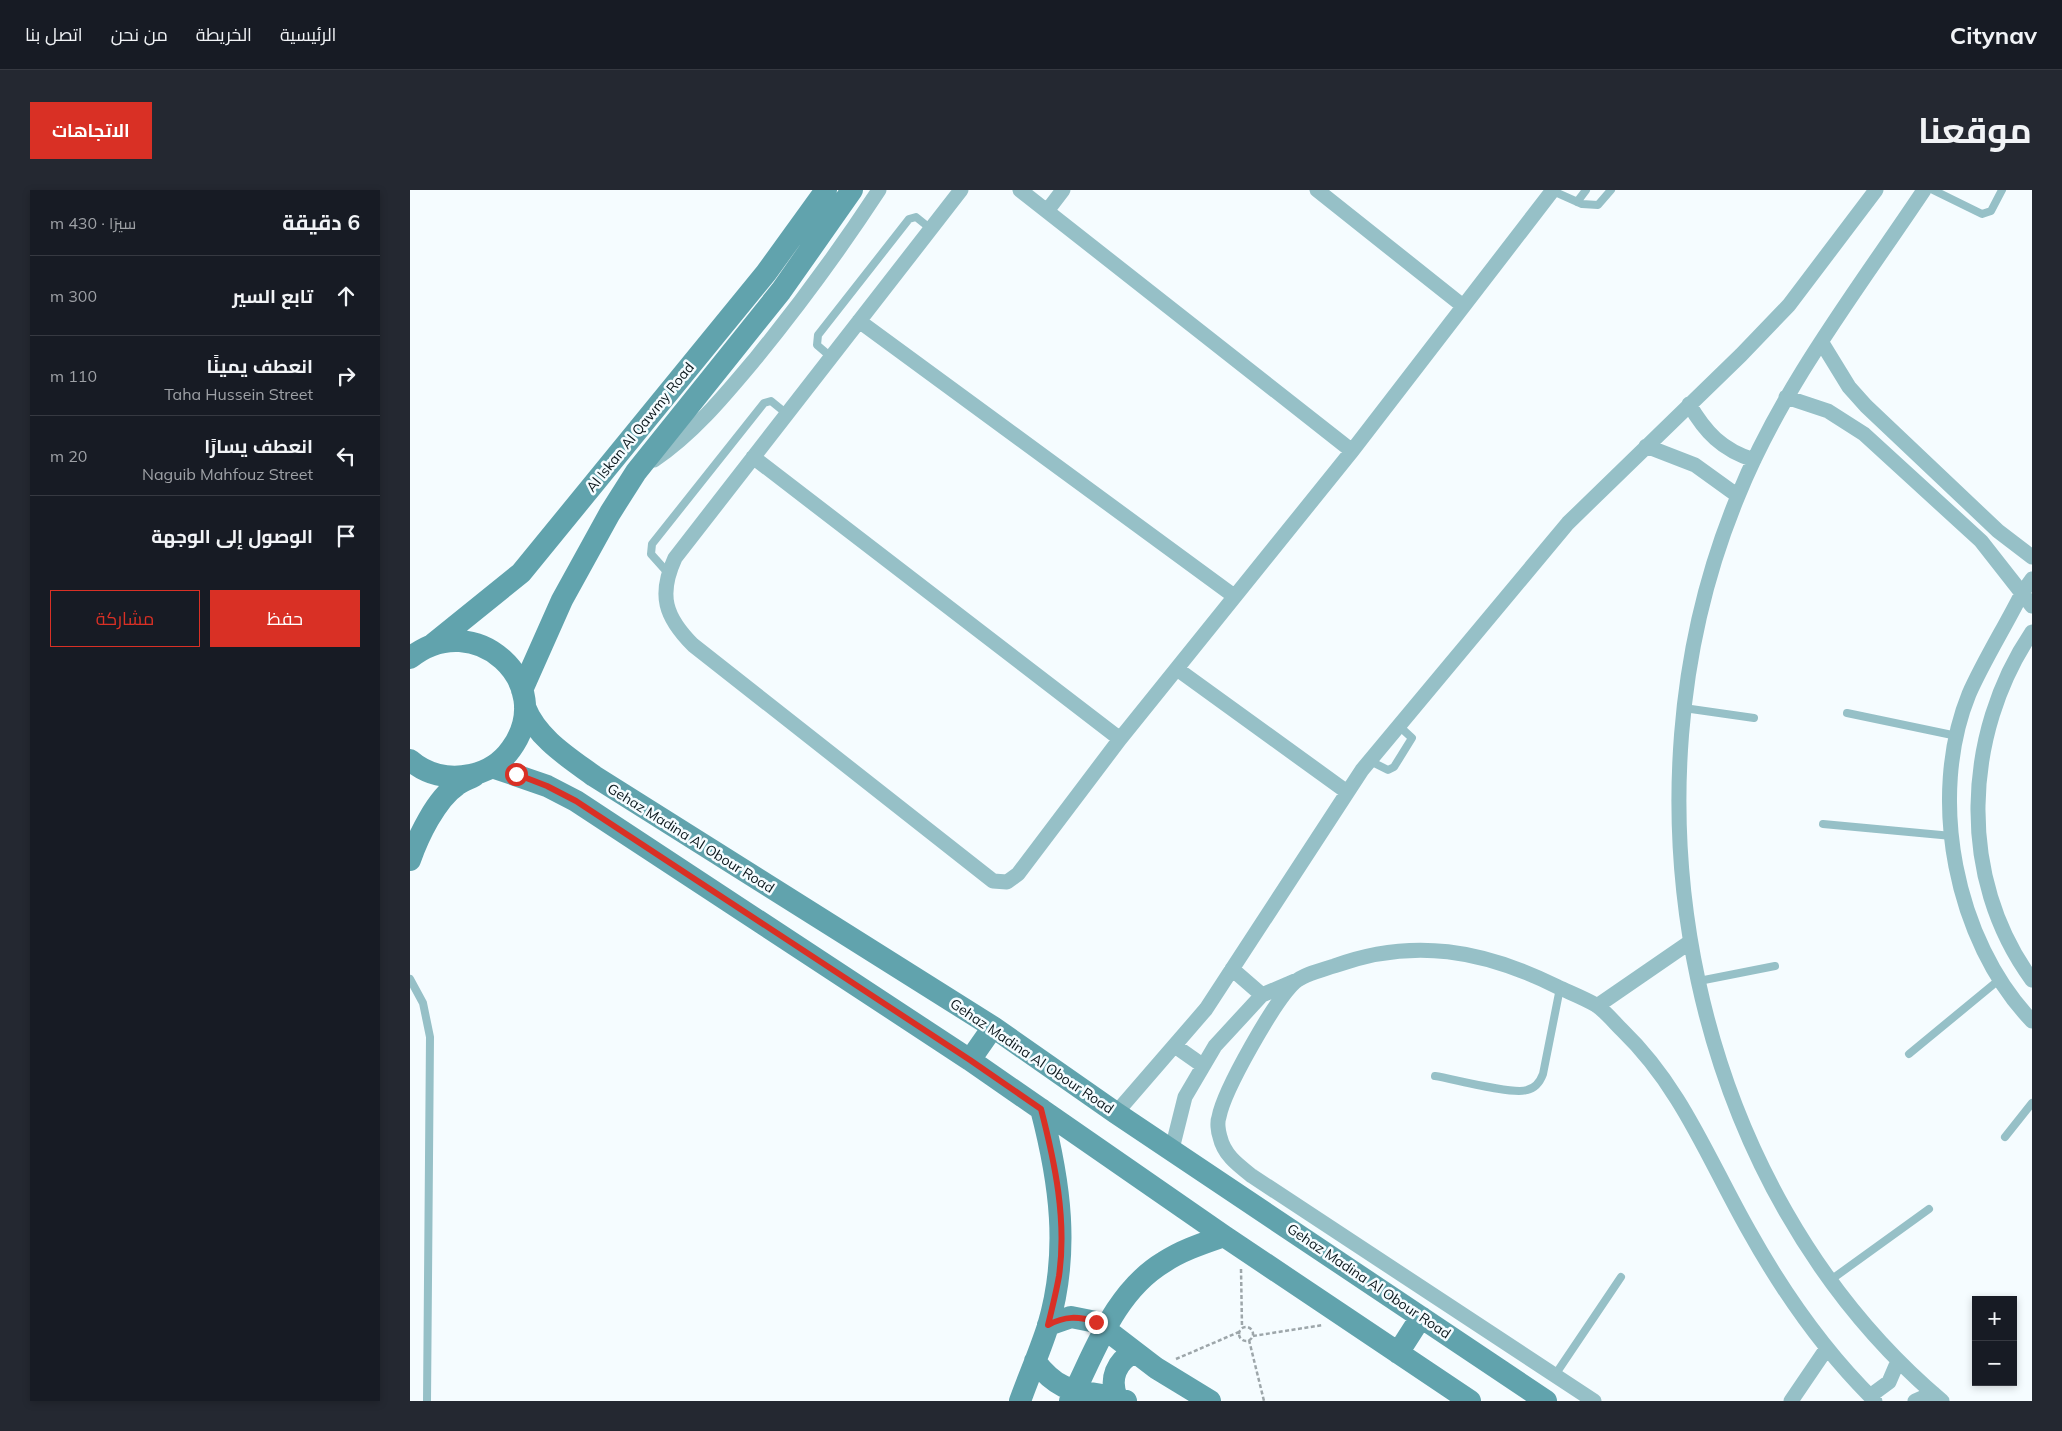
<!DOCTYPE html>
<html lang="ar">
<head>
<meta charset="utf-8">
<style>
	body { margin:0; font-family:Mulish,Cairo,sans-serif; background:#242831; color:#f1f3f6; direction:rtl }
	.controls { position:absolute; right:15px; bottom:15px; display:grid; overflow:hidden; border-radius:0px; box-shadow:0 2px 8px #0003 }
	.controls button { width:45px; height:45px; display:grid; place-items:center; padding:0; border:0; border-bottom:1px solid #363941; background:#171b24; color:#f1f3f6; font:25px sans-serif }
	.stop { position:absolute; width:15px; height:15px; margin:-11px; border:4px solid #d93025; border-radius:50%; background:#fff }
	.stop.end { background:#d93025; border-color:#fff; box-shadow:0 1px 5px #0008 }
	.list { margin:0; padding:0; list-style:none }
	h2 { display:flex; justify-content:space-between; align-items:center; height:65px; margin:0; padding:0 20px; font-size:21px }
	h2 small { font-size:16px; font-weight:400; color:#9ea1a6 }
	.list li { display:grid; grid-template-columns:32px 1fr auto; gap:15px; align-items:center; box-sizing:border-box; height:80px; padding:0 20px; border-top:1px solid #363941 }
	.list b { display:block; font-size:19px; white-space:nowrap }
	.list p { margin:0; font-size:16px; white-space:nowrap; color:#9ea1a6 }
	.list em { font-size:16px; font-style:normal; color:#9ea1a6 }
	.actions { display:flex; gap:10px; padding:15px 20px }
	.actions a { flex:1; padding:11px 0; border:1px solid #d93025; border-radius:0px; text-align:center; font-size:18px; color:#d93025 }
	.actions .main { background:#d93025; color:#fff }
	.icon { flex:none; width:28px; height:28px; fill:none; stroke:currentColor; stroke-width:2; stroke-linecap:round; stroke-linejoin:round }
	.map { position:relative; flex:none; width:1622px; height:1211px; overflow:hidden; direction:ltr; border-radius:0px }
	header { display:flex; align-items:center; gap:30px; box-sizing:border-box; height:70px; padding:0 25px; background:#171b24; border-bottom:1px solid #363941 }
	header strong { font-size:24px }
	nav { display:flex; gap:28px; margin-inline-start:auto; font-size:18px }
	.intro { display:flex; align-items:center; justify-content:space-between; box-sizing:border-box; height:120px; padding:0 30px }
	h1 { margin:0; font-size:35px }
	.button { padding:12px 22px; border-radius:0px; background:#d93025; color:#fff; font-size:18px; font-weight:700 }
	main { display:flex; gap:30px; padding:0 30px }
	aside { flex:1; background:#171b24; border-radius:0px; box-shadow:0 2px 8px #0003 }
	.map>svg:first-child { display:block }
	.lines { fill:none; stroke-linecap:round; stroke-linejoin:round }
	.path { stroke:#9da6aa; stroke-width:2.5; stroke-dasharray:4 2.5; stroke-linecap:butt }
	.lane { stroke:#96c0c7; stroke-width:8 }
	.street { stroke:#96c0c7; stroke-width:15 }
	.secondary { stroke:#61a3ad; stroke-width:22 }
	.route { stroke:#d93025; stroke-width:6 }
	.labels { text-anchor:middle; stroke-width:5; stroke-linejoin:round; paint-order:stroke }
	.street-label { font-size:14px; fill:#0a161b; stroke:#f5fcff }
</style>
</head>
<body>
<header>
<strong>Citynav</strong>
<nav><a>الرئيسية</a><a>الخريطة</a><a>من نحن</a><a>اتصل بنا</a></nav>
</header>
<div class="intro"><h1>موقعنا</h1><a class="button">الاتجاهات</a></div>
<main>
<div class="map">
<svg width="1622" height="1211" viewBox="0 0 1622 1211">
	<rect width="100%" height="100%" fill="#f5fcff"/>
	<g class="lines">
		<path class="path" d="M831,1079L832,1137
			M829 1144a7 7 0 1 1 14 0a7 7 0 1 1-14 0Z
			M843,1146L913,1135
			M839,1150L854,1211
			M766,1169L829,1142"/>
		<path class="lane" d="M1523,0L1572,24L1581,21L1592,0
			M1143,1L1172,14L1188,15L1201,0
			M1167,12L1176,0
			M421,167L407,155L408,145L499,29L506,27L521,39
			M258,383L241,364L242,354L354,213L361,211L377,224
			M1274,518L1344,528
			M1437,523L1547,546
			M960,571L978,580L984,577L1002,548L989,536
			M1413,634L1542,646
			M0,789L13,813L20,847L17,1211
			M1289,791L1365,776
			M1499,864L1590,789
			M1025,886C1044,889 1102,905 1117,900C1126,898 1130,892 1133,884L1150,798
			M1595,947L1622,913
			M1422,1089L1519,1019
			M1145,1185L1211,1087"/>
		<path class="street" d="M551,0L265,368C248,405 255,427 283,455L583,691L597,692L608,684L710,549L942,261L1143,0
			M610,0L942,261
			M907,0L1053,116
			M1514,0C1448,99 1373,195 1328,306C1203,607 1279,997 1532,1211
			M637,21L653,0
			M449,131L824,406
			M1412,153L1439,197L1456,216L1588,341L1622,367
			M1376,207L1418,221L1454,244L1571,351L1622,416
			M1279,214C1295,242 1312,260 1344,270
			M1236,256L1285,275L1328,306
			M343,267L710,549
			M244,270C284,243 315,205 346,168C390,114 431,58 469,0
			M1622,389L1612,403C1595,437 1574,470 1559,504C1517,607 1545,751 1622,831
			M1622,442C1553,544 1547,688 1622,790
			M767,479L937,602
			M822,779L852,805
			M1187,816L1280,752
			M765,856L792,875
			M706,923L796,819L952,580L1158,333L1331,165L1379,115L1466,0
			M762,959L775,907L805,856L852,805L885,791
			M1460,1206L1479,1192L1488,1171
			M1184,1211L842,986C828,975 814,965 810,947C808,941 807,932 809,927C814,900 865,810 885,792C894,784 912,780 924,776C1003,747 1074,760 1148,797C1161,803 1174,808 1186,815C1195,821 1204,832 1212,840C1272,898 1298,969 1339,1041C1373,1102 1415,1162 1465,1211
			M1381,1211L1417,1158
			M1505,1211L1523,1203"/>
		<path class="secondary" d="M23,454L111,383L356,83L416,0
			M0,468C64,416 149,493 101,559C91,573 76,582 60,585C38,590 16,584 0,570
			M112,500L152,410L200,323L226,282L371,101L442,0
			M115,517C127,548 158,567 184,586L583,837L706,923L1136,1211
			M82,577L137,596L166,611L560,870L814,1046L1060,1211
			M0,670C8,647 26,609 47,595C52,591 59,589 64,586
			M560,870L583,837
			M638,1135L661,1127L686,1132L746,1178L800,1211
			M988,1163L1011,1127
			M625,1171C655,1211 676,1197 716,1211
			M707,1208C699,1189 706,1171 725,1162
			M610,1211C619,1186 630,1161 638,1136C660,1062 650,992 631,919
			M660,1211C685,1162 704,1102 754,1072C772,1060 794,1053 814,1046"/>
	</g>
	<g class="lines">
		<path class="route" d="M106,584L137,596L166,611L560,870L631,919C645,973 657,1030 649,1086C646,1103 642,1119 638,1135C655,1126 668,1126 686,1132"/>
	</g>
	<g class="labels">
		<g class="street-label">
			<text transform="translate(230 237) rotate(-51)" y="5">Al Iskan Al Qawmy Road</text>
			<text transform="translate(281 648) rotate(32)" y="5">Gehaz Madina Al Obour Road</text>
			<text transform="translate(622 866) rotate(34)" y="5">Gehaz Madina Al Obour Road</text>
			<text transform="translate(959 1091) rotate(34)" y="5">Gehaz Madina Al Obour Road</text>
		</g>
	</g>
</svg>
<div class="controls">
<button>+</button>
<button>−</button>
</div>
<div class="stop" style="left:106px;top:584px"></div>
<div class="stop end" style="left:686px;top:1132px"></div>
</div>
<aside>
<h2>6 دقيقة<small>سيرًا · 430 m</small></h2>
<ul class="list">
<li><svg class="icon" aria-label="ahead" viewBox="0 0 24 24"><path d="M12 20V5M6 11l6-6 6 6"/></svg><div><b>تابع السير</b></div><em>300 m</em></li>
<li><svg class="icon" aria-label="right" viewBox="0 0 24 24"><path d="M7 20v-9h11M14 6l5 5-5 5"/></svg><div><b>انعطف يمينًا</b><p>Taha Hussein Street</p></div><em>110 m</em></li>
<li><svg class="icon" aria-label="left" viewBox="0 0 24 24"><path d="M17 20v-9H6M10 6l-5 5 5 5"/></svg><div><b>انعطف يسارًا</b><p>Naguib Mahfouz Street</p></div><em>20 m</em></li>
<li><svg class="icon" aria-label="arrive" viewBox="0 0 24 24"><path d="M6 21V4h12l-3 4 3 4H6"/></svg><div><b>الوصول إلى الوجهة</b></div></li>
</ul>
<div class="actions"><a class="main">حفظ</a><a>مشاركة</a></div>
</aside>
</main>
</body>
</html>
